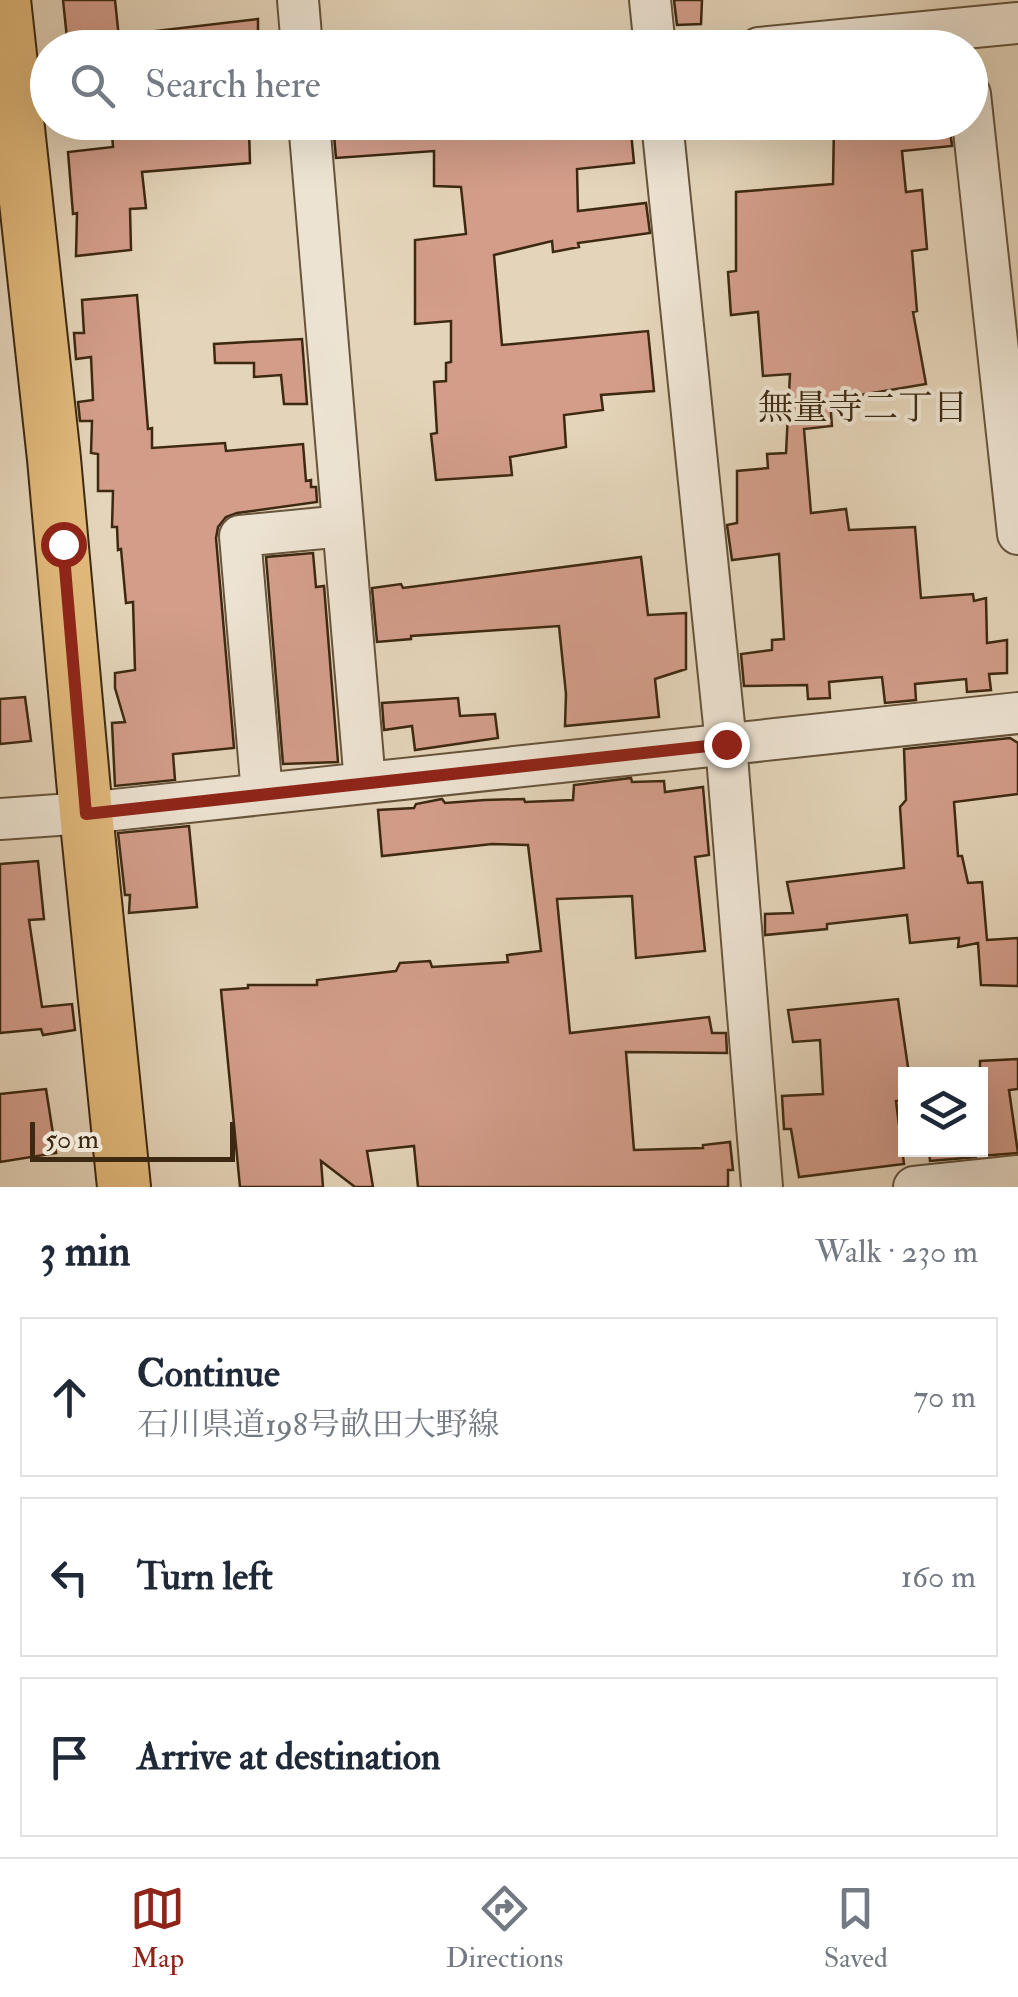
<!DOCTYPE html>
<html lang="en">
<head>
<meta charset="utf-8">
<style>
	body { margin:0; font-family:"IM FELL Double Pica","Noto Serif JP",serif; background:#f6f6f7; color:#1f2937 }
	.controls { position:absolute; right:30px; bottom:30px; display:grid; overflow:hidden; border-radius:0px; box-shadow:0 10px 40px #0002 }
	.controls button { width:90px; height:90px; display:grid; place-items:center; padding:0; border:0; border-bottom:2px solid #e0e1e3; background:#fff; color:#1f2937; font:50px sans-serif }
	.scale { position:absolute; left:30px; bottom:25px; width:205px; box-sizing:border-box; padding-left:10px; border:5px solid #3d2911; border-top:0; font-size:28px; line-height:35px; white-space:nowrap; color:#3d2911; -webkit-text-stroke:8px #ede3d2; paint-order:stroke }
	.stop { position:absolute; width:30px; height:30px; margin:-22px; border:8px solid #8f2418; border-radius:50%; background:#fff }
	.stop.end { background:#8f2418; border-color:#fff; box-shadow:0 2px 10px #0008 }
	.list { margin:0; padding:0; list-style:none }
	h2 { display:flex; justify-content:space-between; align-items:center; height:130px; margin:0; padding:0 40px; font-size:42px }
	h2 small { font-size:32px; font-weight:400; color:#747a83 }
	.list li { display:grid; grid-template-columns:65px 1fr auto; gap:30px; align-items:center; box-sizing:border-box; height:160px; margin:0 20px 20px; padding:0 20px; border:2px solid #e0e1e3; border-radius:0px }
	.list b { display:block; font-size:38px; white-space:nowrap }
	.list p { margin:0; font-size:32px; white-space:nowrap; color:#747a83 }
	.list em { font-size:32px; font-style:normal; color:#747a83 }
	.icon { flex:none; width:55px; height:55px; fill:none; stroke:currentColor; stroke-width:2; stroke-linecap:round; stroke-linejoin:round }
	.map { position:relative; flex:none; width:1018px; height:1187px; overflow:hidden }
	.search { position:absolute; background:#fff; box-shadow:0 10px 40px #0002; left:30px; right:30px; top:30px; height:110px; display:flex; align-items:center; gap:25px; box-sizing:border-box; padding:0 35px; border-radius:55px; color:#747a83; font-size:38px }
	.sheet { height:670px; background:#fff }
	nav { display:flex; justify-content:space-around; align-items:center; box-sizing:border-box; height:140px; border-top:2px solid #e0e1e3; background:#fff; font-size:28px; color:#747a83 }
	nav a { display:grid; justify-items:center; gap:5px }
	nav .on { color:#8f2418 }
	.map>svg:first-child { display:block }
	.building { fill:#d39d8a; stroke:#3d2911; stroke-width:2.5 }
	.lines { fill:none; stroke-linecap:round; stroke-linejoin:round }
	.minor-casing { stroke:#67543b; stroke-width:44 }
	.major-casing { stroke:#3d2911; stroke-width:56 }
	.minor { stroke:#ede3d2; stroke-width:40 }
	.major { stroke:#e2ba7c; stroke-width:52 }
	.route { stroke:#8f2418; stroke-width:12 }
	.labels { text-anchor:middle; stroke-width:8; stroke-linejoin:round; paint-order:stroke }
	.neighbourhood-label { font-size:35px; fill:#3d2911; stroke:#ede3d2 }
</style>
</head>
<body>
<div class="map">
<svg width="1018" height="1187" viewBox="0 0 1018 1187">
	<rect width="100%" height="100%" fill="#e4d4b9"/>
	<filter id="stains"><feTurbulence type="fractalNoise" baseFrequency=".002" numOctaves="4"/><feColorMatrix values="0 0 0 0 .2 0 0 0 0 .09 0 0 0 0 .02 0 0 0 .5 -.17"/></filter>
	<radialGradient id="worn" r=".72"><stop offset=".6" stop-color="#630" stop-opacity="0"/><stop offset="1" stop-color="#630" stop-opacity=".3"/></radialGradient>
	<path class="building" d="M63,0H115L120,48H68Z
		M674,0H702L701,24L677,25Z
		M258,19V48H139L138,33Z
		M111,122H199L200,133L249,130L250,163L142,172L146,208L130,209L131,250L76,256L77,213L73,214L68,152L113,147Z
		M359,122H630L634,163L577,169L578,211L646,203L650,233L578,243L579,247L553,252L552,241L494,255L502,345L648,331L654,391L601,395L603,410L564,415L566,447L510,457L512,475L436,480L431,434L437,433L434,382L446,381V363L451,362V321L415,324V240L466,234L461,187L434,186V151L336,158L333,124Z
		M949,122L952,146L902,151L906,192L922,190L927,249L912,251L917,311L913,312L926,384L830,400L832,426L804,429L811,513L846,509L849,530L915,527L921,598L973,594L974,601L986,598L987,643L1007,640V673L989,674L991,690L967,692L966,679L915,684L916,700L885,703L882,677L829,682L830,698L808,699L807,685L744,686L741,654L772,650V640L784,639L779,554L732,560L727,525L737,523V471L768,468L767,454L786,453L790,374L763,376L758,312L731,315L728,272L736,271V192L833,184L834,124Z
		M137,295L148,429L152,428V448L225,443L226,451L303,444L306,481L311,480V487H316L317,502L237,513L226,517L218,527L216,538L234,748L173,754L175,780L115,786L112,723L125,722L115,688V673L135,670L133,602L126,603L121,549L118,550L117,527H112L113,491H98V454L91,453L92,421H80L78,402L93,400L91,357L76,359L74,333H84L82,300Z
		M302,339L307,404H284L281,375L254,377V363H215L214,344Z
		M313,553L316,587L324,586L338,762L283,764L266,557Z
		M641,557L648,615L686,613V669L655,679L659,717L565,726L566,694L559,626L411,636V639L377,642L372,588L401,584L403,588Z
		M25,697L31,741L0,744V699Z
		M458,698L460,716L495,714L498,738L415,750L412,726L384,730L382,703Z
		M1010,738L1018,743V794L954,802L958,856H962L968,883L982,882L987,940L1018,938V986L981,985L978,943L958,947L959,938L910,943L907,915L827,924V929L765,935V914L793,913L787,882L904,868L900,807L906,800L904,749Z
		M631,778L632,782L664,781L665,792L703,787L709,855L695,857L705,951L636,958L632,896L557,899L570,1033L709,1017L712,1033H726L727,1053L626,1052L634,1150L703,1148V1145L730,1142L733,1170H728V1187H418L414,1146L367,1151L373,1187H355L321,1161L323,1187H240L221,990L248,988V985H317V980L396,971L400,963L430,961L432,967L508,962L507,955L541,951L528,845L492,844L382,856L378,810L414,808L416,804L442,799L445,803L485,800L524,799L525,802L573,800L574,785Z
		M189,826L197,907L129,913L130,895H125L118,833Z
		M38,861L44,919L29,920L42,1007L72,1004L75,1030L43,1035L41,1029L0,1033V864Z
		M898,999L909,1074H905V1100L896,1101L904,1164L799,1177L791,1129H784L782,1096L823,1094L820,1040L793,1042L788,1010Z
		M1018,1059V1089L1009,1090L1018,1153L980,1156V1061Z
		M46,1089L56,1153L0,1162V1094Z
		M929,1150H976V1157L930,1161Z"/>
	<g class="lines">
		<g class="minor-casing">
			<path id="minor" d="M298,0L302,48
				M650,0L655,48
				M759,48L1018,23
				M970,94L1018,534
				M309,122L365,783
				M662,122L726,744L762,1187
				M262,794L240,536L343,526
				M0,819L86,813L1018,713
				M914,1187L1018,1176"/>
		</g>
		<g class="major-casing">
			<path id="major" d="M4,0L54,459L86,813L124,1187"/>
		</g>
		<use href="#minor" class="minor"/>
		<use href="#major" class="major"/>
	</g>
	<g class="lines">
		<path class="route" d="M63,544L86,814L726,744"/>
	</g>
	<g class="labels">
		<g class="neighbourhood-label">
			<text x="863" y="419">無量寺二丁目</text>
		</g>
	</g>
	<rect width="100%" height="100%" filter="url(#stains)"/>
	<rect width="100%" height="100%" fill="url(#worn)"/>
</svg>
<div class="controls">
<button><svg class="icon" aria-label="layers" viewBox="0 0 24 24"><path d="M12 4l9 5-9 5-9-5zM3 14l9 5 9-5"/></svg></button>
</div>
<div class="scale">50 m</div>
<div class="stop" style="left:63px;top:544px"></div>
<div class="stop end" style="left:726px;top:744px"></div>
<div class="search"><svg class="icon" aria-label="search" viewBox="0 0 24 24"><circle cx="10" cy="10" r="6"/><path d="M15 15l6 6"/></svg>Search here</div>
</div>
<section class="sheet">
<h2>3 min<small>Walk · 230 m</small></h2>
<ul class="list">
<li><svg class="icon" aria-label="ahead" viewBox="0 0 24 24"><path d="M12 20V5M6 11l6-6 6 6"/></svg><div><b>Continue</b><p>石川県道198号畝田大野線</p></div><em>70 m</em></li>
<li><svg class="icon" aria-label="left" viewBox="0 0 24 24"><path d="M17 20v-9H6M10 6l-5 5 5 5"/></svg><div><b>Turn left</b></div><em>160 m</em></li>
<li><svg class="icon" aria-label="arrive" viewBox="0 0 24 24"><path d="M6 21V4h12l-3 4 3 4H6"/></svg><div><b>Arrive at destination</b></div></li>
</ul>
</section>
<nav>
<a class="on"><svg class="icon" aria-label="map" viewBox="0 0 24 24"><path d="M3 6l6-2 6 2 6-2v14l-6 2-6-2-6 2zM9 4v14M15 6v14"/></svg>Map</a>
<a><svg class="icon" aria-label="directions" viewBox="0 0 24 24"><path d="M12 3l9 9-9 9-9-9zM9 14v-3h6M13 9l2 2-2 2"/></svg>Directions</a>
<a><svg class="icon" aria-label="saved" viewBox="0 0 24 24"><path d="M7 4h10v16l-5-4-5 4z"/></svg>Saved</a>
</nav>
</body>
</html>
